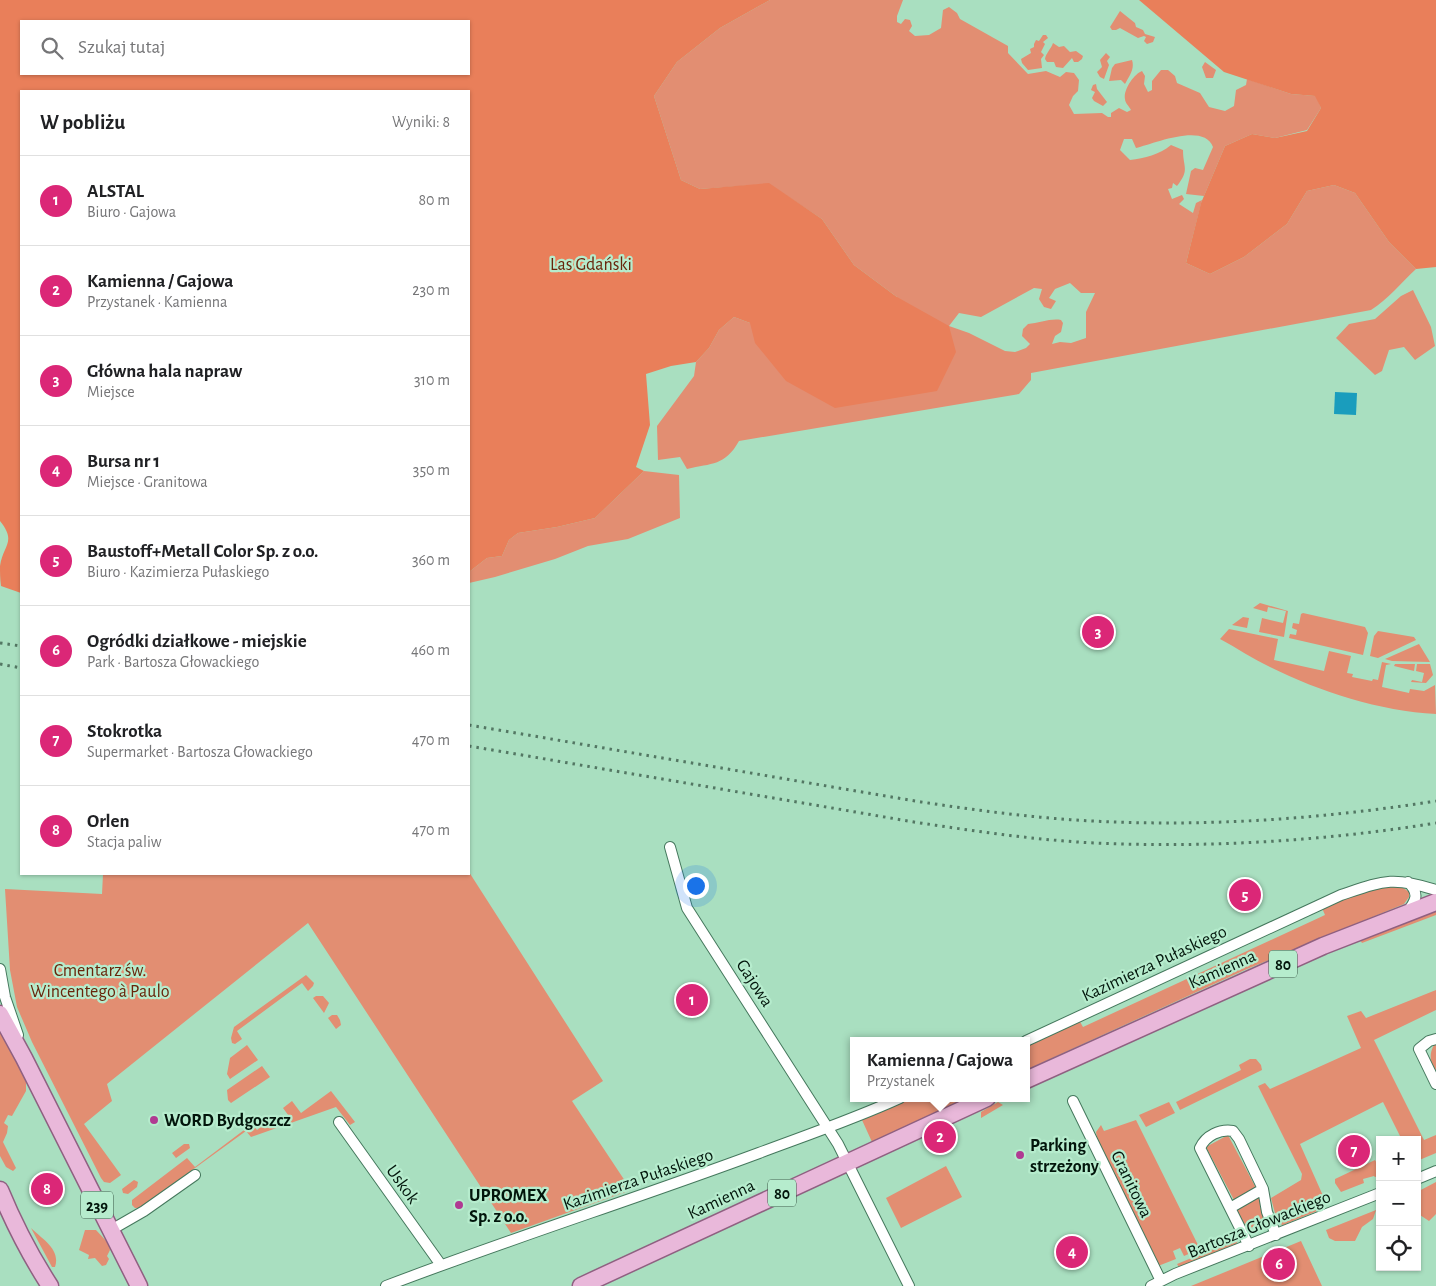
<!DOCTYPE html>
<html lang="pl">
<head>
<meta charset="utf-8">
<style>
	body { margin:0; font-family:"Alegreya Sans",sans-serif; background:#f6f6f6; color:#202124 }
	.controls { position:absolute; right:15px; bottom:15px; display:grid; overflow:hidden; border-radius:0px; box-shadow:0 1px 4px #0004 }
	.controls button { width:45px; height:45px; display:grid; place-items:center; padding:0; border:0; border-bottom:1px solid #e0e0e0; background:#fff; color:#202124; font:25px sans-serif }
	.you { position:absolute; left:695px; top:885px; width:18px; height:18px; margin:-12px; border:4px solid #fff; border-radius:50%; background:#1a73e8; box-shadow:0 0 0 8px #1a73e833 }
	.badge { display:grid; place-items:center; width:32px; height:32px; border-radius:50%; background:#db2777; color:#fff; font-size:16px; font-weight:700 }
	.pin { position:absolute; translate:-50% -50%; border:2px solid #fff; box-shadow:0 1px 5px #0006 }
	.popup { position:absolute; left:850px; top:1037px; width:180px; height:65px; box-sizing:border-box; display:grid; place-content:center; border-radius:0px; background:#fff; filter:drop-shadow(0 1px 4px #0005); font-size:16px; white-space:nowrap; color:#757577 }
	.popup b { font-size:19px; color:#202124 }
	.popup::after { content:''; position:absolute; left:50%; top:100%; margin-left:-10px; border:10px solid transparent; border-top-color:#fff }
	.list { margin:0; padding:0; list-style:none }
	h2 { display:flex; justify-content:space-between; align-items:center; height:65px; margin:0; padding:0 20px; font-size:21px }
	h2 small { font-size:16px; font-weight:400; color:#757577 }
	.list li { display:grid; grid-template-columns:32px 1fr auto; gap:15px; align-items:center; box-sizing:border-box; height:90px; padding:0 20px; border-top:1px solid #e0e0e0 }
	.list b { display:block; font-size:19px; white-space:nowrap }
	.list p { margin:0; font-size:16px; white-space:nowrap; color:#757577 }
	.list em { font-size:16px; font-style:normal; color:#757577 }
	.icon { flex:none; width:28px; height:28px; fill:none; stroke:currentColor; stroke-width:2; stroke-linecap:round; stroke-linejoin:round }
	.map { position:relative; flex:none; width:1436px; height:1286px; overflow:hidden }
	.search { position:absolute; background:#fff; box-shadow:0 1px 4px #0004; left:20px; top:20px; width:450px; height:55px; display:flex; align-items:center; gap:12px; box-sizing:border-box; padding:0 18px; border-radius:0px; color:#757577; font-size:19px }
	.panel { position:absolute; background:#fff; box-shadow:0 1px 4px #0004; left:20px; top:90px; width:450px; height:785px; border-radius:0px }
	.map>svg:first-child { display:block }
	.green { fill:#e28e72; fill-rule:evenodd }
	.forest { fill:#e97f5a; fill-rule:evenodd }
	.water { fill:#1a9dbd }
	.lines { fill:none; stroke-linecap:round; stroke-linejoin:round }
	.street-casing { stroke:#45785d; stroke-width:12 }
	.primary-casing { stroke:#8f6081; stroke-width:19 }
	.street { stroke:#fff; stroke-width:10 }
	.primary { stroke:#e9b8da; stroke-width:16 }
	.rail { stroke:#537763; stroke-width:3; stroke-dasharray:2.5 5; stroke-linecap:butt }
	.poi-dot { fill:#b03a92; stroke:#b6eccd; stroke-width:2 }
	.labels { text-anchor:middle; stroke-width:4.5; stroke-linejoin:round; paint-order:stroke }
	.shield { fill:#b6eccd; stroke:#385645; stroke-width:1 }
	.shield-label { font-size:16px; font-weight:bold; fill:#02150b }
	.park-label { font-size:18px; fill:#68250b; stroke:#b6eccd }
	.street-label { font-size:18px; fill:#02150b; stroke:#b6eccd }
	.poi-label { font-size:18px; font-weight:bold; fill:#02150b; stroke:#b6eccd; text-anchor:start }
</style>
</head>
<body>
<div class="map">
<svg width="1436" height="1286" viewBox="0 0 1436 1286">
	<rect width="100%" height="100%" fill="#a9dfc0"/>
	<path class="green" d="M770,0H903L897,16V22L901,24L905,19L910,20L912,26L909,31L915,36L929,35L941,28L943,10L949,7L957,13L960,19L1008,46V53L1028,74L1046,71L1060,77L1066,72L1074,73L1079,80L1078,91L1073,96L1069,105L1074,114L1102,113L1108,117H1111V113L1119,108L1127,112L1131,110C1129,106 1125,103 1125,99C1123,90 1134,74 1142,71L1145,76L1144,84L1148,92L1152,90V81L1161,70H1168L1175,76L1177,83L1200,93L1209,107L1225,111L1234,106L1236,90L1246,85L1247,79L1291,94L1316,96L1321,108L1307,130L1275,138L1252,134L1225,146L1204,196L1186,194L1191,171L1195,168L1203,170L1213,147C1204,122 1153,144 1136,148L1132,139H1124L1120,150L1130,160C1145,158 1159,155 1171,145L1183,150C1183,168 1190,169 1177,186L1173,183L1172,188L1168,189L1172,199L1182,195L1184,199L1179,204L1193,213L1196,203L1202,200L1186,263L1210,274L1244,257L1287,224L1307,191L1334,185L1355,193L1389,242L1416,269C1401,283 1388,299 1371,310L1031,373V380L1019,394L739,441C725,466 712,463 687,469L680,457L658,460L657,426L694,376L696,362L709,348L719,330L734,317L750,323L897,297L854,265L822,219L769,184L700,189L681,180L654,96L677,62L720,28ZM1070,283L1081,293H1095L1086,312V338L1071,343L1060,342L1052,344L1055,336L1061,332L1063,323L1061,320C1051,318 1039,323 1028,324L1023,329L1022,336L1030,344L1026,348L1015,352L1005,351L969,333L949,326L959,313L981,317L1034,288L1042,289L1039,299L1044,307L1051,309L1056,301L1049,298L1055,289Z
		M1120,11L1135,23L1136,27L1143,30L1145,34L1155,37L1153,42L1147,44L1144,41L1146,37L1144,36L1138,38L1120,28L1116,30H1112L1110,27Z
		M1043,35H1046L1048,38L1043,42L1045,44L1041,52L1044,55L1041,59L1042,68L1028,70L1022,63L1021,59L1031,53L1030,49L1034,47V44L1036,40L1039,41Z
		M1053,43L1059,47L1064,46L1070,52L1076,51L1083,56L1082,59L1078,62H1074L1072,58L1063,68L1056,67L1054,62H1047L1045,59C1046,53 1051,49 1053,43Z
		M1106,53L1110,57L1107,61L1109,65L1104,79L1100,77L1097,72L1102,67L1100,60Z
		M1132,60C1135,69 1129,76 1125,84L1121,80L1109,81L1112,68L1115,64Z
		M1205,62L1216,70L1213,78H1206L1202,67Z
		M1096,84L1097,89L1107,102L1103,106L1094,101L1092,98L1095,92L1091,90L1093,85Z
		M1413,290L1431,327L1435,346L1415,360L1404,347L1389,350L1382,371L1375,375L1336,338L1349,324L1375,319L1401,296Z
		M644,471L679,475L680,518L628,539L588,546L555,559L495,577L469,583V572L487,558L502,556L509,540L518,533L557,527L595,518Z
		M1260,603L1288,611L1284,637L1259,632L1262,618L1283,623L1286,611L1268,607L1267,612L1253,608Z
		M1303,613L1365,627L1368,633L1363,655L1289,638L1290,634L1296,635L1297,630L1292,628L1293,623L1299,624L1301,614Z
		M1243,617L1249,618L1247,628L1232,625Z
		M1229,629L1278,639L1274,660L1324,671L1329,651L1351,656L1347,673L1353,674L1352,677L1372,681L1373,679L1378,680L1382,662L1391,664L1386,665L1382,687L1409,693L1410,689L1424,691L1435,685L1436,714C1380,711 1320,692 1270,667C1253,659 1237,648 1220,639Z
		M1378,631L1414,637L1416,640L1378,658L1370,656L1374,636Z
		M1419,644L1430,662L1392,661L1385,659Z
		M1395,664H1415L1414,671L1394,666Z
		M1417,664H1430L1433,675L1426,683L1411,682L1412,680L1422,682L1424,673L1416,671Z
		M469,872L603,1081L572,1101L631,1190L511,1233L308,923L107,1084L112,1101L84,1124L121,1175L110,1183L104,1182L101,1178L32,1042L17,1007L10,970L5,889L102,894L103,874H469Z
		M1399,885L1409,892V897L1404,904L1247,969L1026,1070V1046L1079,1020L1083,1027L1325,915L1322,908L1369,890Z
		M1436,910V915L1362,943L1360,940Z
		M306,975L314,983L313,986L308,991L302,983L237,1031L242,1039L235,1044L232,1043L231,1038L234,1027Z
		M1436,990V1010L1374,1040L1424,1140L1436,1135V1153L1417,1161V1140H1402L1383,1102L1300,1144L1324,1198L1276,1217L1271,1198L1301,1180L1302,1174L1258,1086L1265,1083L1270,1089L1361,1048L1347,1016L1361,1011L1366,1018Z
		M316,996H323L329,1003L324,1013L313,998Z
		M332,1015H337L340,1020L341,1025L336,1029L328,1018Z
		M0,1028L26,1082V1091L12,1116L8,1115L4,1123L8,1126L7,1133L3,1142L16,1168L13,1171L6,1167L0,1156Z
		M1436,1044V1073C1431,1062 1428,1056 1434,1045Z
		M247,1045L258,1060L230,1079L227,1074L230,1058Z
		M1250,1059H1256L1261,1065L1262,1070L1180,1110L1176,1102L1241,1070L1239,1065Z
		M262,1066L270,1077L231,1103L228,1100L227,1090Z
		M331,1091L355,1122L350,1125L336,1107L251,1137L246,1131L140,1208H135L132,1205V1200L187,1158L195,1167L252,1124L257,1130L267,1122L270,1126L291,1119L283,1108L292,1101L301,1113Z
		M913,1098H966L872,1142L862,1120Z
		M998,1102L1003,1105L981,1118V1112Z
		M1169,1102L1175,1113L1146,1127L1139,1115Z
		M1136,1120L1200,1249L1184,1256L1180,1248L1173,1251L1176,1259L1158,1266L1097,1138L1096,1132L1101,1125L1104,1131Z
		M1228,1135L1256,1188L1234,1200L1206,1147Z
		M184,1144H189L190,1148L176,1158L172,1153Z
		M1375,1160L1380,1169V1176L1375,1177L1374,1176L1363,1179L1364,1183L1341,1192L1335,1183V1179Z
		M946,1166L962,1197L901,1228L886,1198Z
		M134,1180L138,1182L137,1187L128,1194L123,1193L122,1189Z
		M1436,1182V1214L1429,1221L1420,1215V1206L1417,1205V1192Z
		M1260,1197V1207L1267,1222L1247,1229L1236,1208Z
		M1320,1206L1322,1209L1283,1225L1277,1223Z
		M1376,1210L1373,1219L1362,1227L1355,1241H1335L1329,1238L1326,1230Z
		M31,1228C42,1239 61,1249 55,1267H52Z
		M85,1230H96L109,1244L110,1250L107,1256L109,1259L106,1265L102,1266L95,1258L88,1259L89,1255L79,1250Z
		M1240,1238L1236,1244L1179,1267L1177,1264Z
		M1301,1241L1322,1286H1191Z"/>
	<path class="forest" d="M0,0H770L720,28L677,62L654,96L681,180L700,189L769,183L822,219L854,265L897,297L949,326L956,352L937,391L835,408L786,381L755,343L750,323L734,317L719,330L709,348L696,362L671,366L646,374L650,425L636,467L644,471L595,518L557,527L518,533L509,540L502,556L487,558L469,572V91H21V593L1,586C0,579 0,572 0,566C3,545 17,542 0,521ZM21,21H469V74H21Z
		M1139,0H1436V267L1416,269L1389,242L1355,193L1334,185L1307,191L1287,224L1244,257L1210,274L1186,263L1201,203L1225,146L1252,134L1275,138L1307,131L1321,108L1315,96L1291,94L1224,72Z"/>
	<path class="water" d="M1335,392L1357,393L1356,415L1334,414Z"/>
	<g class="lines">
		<g class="street-casing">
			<path id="street" d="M670,847L687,908L838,1144L909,1286
				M1407,913C1416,900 1420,894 1408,882
				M0,969L5,997L18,1035
				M1436,1039L1429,1041L1419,1049L1436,1084
				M1026,1041L1341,895C1383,881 1392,876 1436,890
				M1073,1101L1161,1281
				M339,1122L441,1265
				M1417,1179L1436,1171
				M1230,1208L1263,1189
				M111,1230L144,1211L195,1175
				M1249,1246L1200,1148C1206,1135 1220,1129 1233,1131L1239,1139L1263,1189L1267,1212L1276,1235
				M386,1286C509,1239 635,1199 759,1153C807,1135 854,1119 900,1098
				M1151,1286L1175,1274L1380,1193"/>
		</g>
		<g class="primary-casing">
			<path id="primary" d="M0,1014L24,1058L139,1286
				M1026,1080L1323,946L1436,902
				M0,1190C14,1224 30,1255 50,1286
				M581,1286L987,1098"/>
		</g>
		<use href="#street" class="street"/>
		<use href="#primary" class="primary"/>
		<path class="rail" d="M0,643L21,646
			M0,664L21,668
			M469,725L915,801C974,810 1033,818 1092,821C1207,827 1322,819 1436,801
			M469,746L914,822C974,831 1034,840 1095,843C1209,848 1324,841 1436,823"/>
	</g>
	<g class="poi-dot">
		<circle cx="154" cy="1120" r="5"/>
		<circle cx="1020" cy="1155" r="5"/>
		<circle cx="459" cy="1205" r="5"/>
	</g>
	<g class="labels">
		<g class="shield">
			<rect x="1269" y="950.5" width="28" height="27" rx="4"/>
			<rect x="768" y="1179.5" width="28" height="27" rx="4"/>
			<rect x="81" y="1191.5" width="32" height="27" rx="4"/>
		</g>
		<g class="shield-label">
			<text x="1283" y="970">80</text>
			<text x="782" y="1199">80</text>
			<text x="97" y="1211">239</text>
		</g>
		<g class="park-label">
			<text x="591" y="270">Las Gdański</text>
			<text x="100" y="976">Cmentarz św.<tspan x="100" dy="21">Wincentego à Paulo</tspan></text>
		</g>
		<g class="street-label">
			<text transform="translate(1154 963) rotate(-25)" y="6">Kazimierza Pułaskiego</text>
			<text transform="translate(1222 969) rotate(-24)" y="6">Kamienna</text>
			<text transform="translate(755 983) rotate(57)" y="6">Gajowa</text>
			<text transform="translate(638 1179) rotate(-19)" y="6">Kazimierza Pułaskiego</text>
			<text transform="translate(403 1184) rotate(54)" y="6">Uskok</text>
			<text transform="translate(1132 1184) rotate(64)" y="6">Granitowa</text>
			<text transform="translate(721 1199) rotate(-25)" y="6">Kamienna</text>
			<text transform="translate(1259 1224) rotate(-22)" y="6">Bartosza Głowackiego</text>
		</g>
		<g class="poi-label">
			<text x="164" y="1126">WORD Bydgoszcz</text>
			<text x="1030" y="1151">Parking<tspan x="1030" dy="21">strzeżony</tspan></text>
			<text x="469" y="1201">UPROMEX<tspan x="469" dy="21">Sp. z o.o.</tspan></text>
		</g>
	</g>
</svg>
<div class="controls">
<button>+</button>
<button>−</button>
<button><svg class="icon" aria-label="locate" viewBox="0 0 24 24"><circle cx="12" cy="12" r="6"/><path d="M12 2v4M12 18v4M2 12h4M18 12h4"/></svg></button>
</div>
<div class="you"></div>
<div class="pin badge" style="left:692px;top:1000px">1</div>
<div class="pin badge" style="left:940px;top:1137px">2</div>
<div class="popup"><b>Kamienna / Gajowa</b>Przystanek</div>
<div class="pin badge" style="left:1098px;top:632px">3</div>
<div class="pin badge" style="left:1072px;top:1252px">4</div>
<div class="pin badge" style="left:1245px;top:895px">5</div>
<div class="pin badge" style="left:1279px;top:1264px">6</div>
<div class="pin badge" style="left:1354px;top:1151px">7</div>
<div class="pin badge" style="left:47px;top:1189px">8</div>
<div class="search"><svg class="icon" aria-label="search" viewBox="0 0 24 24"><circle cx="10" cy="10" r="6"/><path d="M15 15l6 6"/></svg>Szukaj tutaj</div>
<section class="panel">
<h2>W pobliżu<small>Wyniki: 8</small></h2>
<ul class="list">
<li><span class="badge">1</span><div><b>ALSTAL</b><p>Biuro · Gajowa</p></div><em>80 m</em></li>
<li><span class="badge">2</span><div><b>Kamienna / Gajowa</b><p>Przystanek · Kamienna</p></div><em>230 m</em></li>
<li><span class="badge">3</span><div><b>Główna hala napraw</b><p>Miejsce</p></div><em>310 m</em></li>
<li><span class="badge">4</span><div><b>Bursa nr 1</b><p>Miejsce · Granitowa</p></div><em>350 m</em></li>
<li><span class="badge">5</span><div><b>Baustoff+Metall Color Sp. z o.o.</b><p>Biuro · Kazimierza Pułaskiego</p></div><em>360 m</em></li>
<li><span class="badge">6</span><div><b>Ogródki działkowe - miejskie</b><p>Park · Bartosza Głowackiego</p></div><em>460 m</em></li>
<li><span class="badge">7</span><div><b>Stokrotka</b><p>Supermarket · Bartosza Głowackiego</p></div><em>470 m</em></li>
<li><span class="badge">8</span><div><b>Orlen</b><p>Stacja paliw</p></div><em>470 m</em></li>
</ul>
</section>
</div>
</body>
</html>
